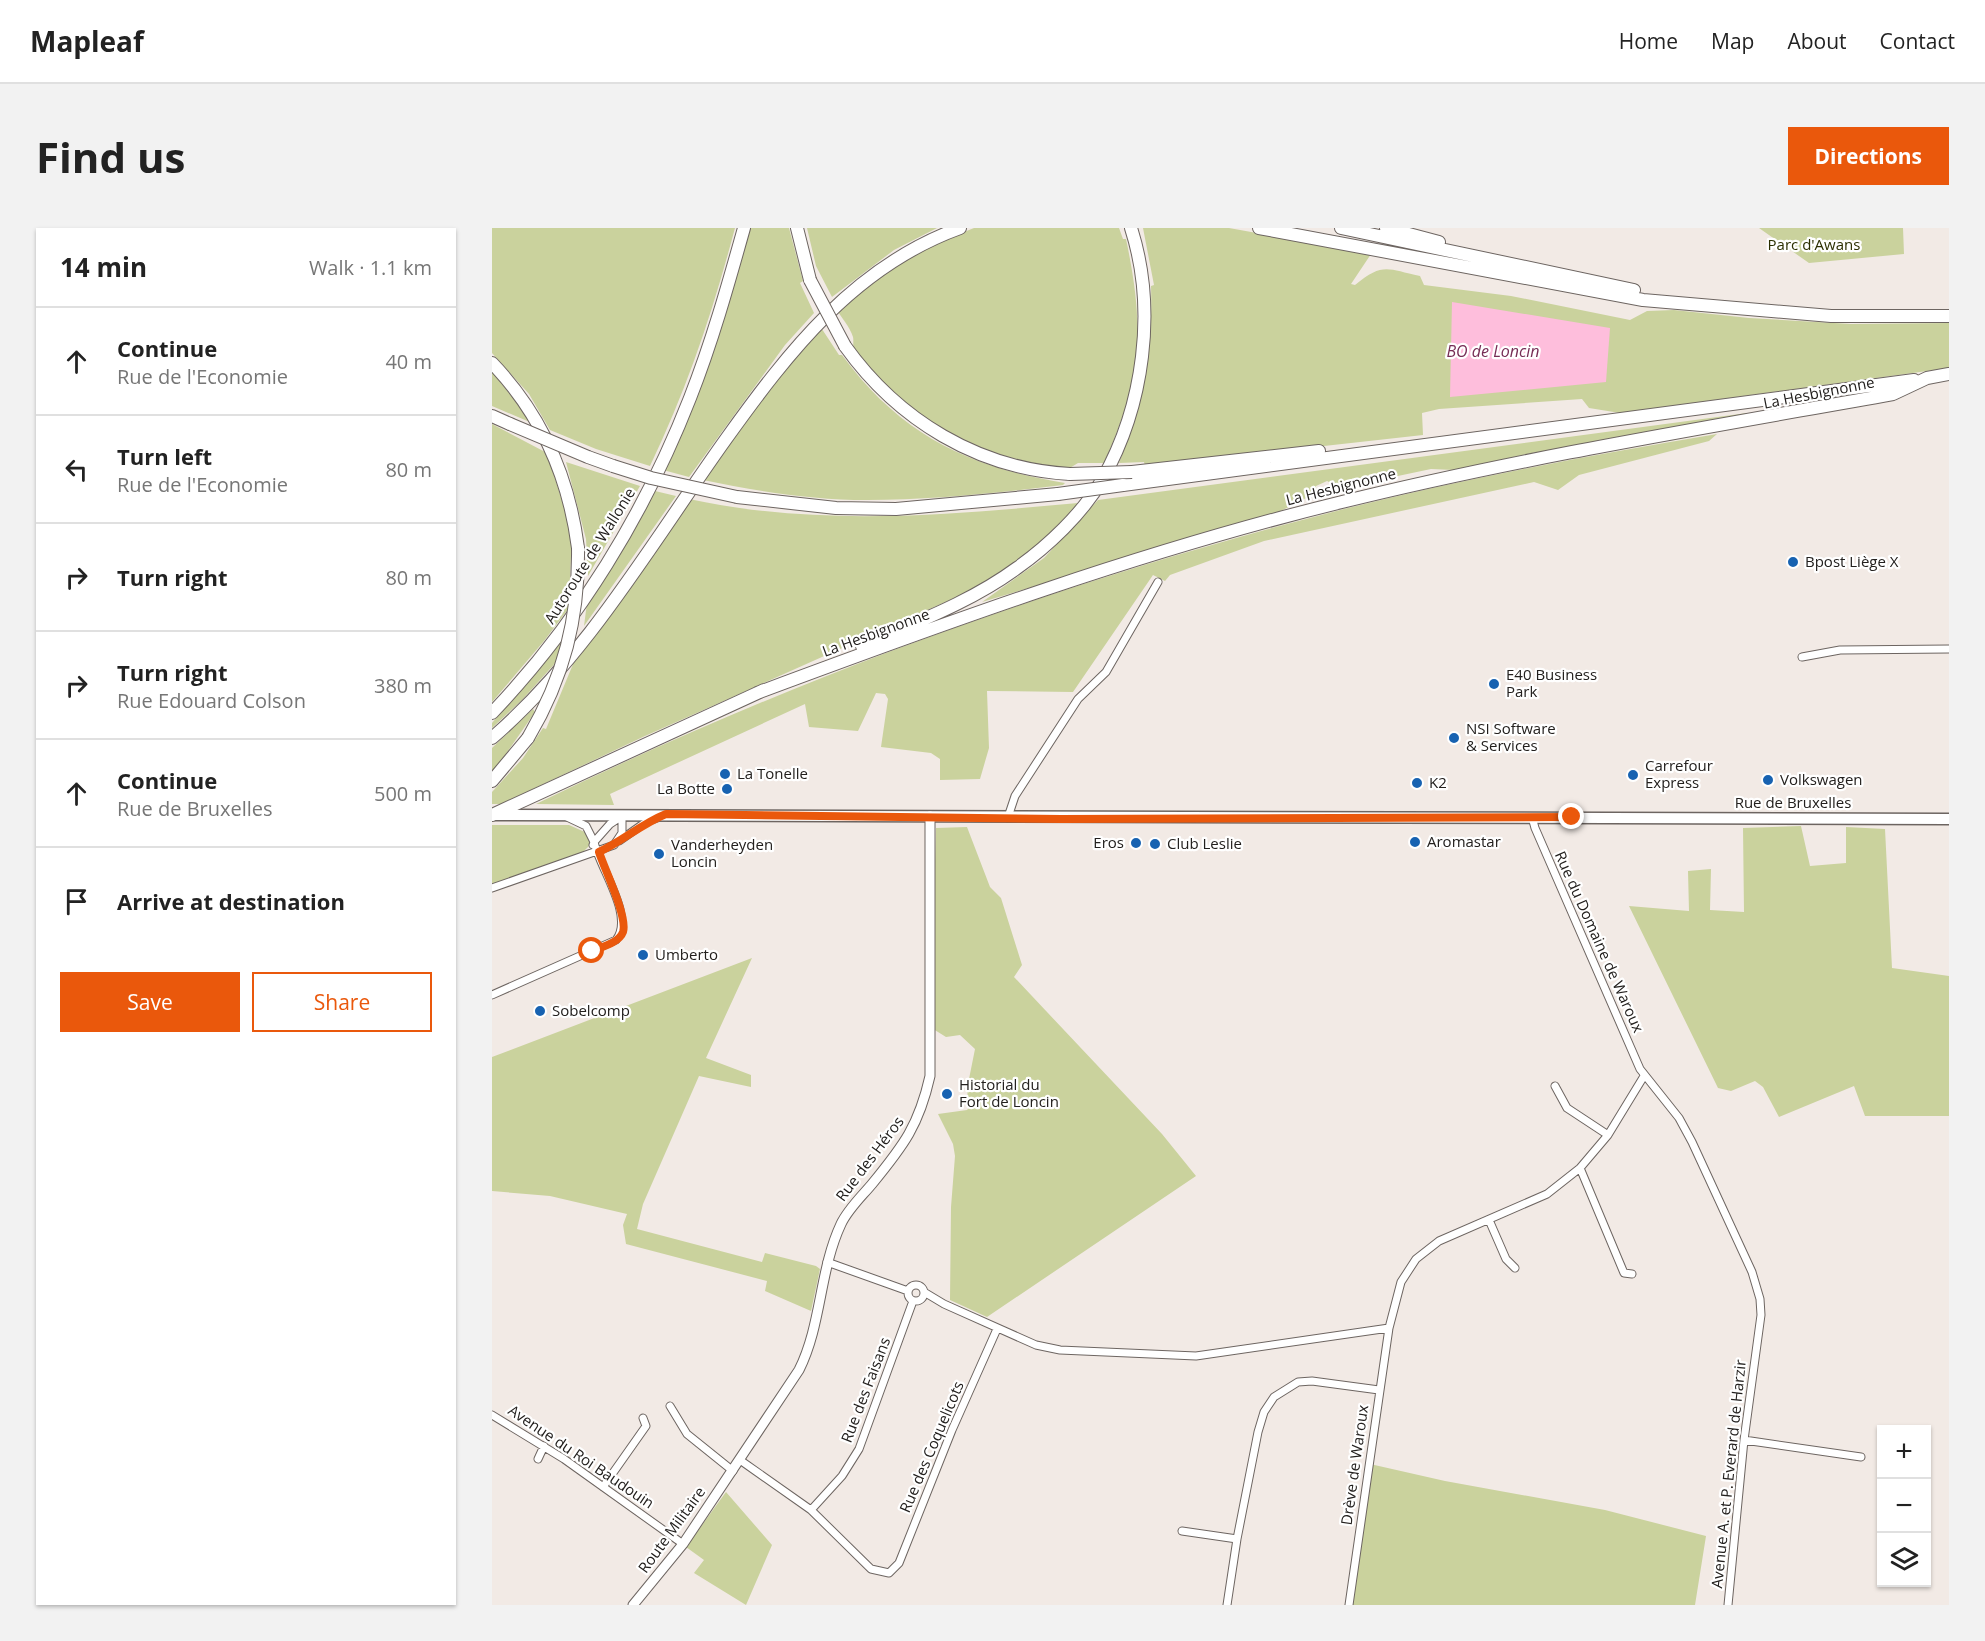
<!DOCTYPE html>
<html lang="en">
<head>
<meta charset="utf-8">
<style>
	body { margin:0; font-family:"Open Sans",sans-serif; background:#f2f2f2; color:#222 }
	.controls { position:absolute; right:18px; bottom:18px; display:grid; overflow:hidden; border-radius:0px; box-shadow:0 2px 4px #0004 }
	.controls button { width:54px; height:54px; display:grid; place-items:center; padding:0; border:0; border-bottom:2px solid #e0e0e0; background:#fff; color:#222; font:30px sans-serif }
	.stop { position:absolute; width:18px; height:18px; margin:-14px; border:4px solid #ea580c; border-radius:50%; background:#fff }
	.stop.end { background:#ea580c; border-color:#fff; box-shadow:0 2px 6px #0008 }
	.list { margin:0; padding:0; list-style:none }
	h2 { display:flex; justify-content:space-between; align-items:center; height:78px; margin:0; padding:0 24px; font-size:26px }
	h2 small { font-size:20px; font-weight:400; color:#767676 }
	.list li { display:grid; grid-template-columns:39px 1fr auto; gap:18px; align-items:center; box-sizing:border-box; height:108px; padding:0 24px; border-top:2px solid #e0e0e0 }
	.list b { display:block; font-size:22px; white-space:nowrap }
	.list p { margin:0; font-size:20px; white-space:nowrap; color:#767676 }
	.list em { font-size:20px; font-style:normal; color:#767676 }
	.actions { display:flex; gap:12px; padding:18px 24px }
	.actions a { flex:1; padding:14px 0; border:2px solid #ea580c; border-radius:0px; text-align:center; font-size:21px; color:#ea580c }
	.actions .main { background:#ea580c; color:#fff }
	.icon { flex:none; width:33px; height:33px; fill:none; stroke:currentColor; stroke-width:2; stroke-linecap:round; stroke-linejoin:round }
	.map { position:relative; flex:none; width:1457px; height:1377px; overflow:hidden; border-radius:0px }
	header { display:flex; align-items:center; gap:36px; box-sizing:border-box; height:84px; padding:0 30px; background:#fff; border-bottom:2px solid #e0e0e0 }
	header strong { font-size:28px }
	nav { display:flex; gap:33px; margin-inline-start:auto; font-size:21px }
	.intro { display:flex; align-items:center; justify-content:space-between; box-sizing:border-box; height:144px; padding:0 36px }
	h1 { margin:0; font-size:42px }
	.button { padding:15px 27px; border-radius:0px; background:#ea580c; color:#fff; font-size:21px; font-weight:700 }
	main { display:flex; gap:36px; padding:0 36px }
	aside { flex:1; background:#fff; border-radius:0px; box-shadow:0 2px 4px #0004 }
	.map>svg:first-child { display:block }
	.green { fill:#cad29d }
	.water { fill:#febedc }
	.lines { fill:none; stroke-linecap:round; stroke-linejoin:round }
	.street-casing { stroke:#6d6561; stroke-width:9 }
	.secondary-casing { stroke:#6d6561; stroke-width:11 }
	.primary-casing { stroke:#6d6561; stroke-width:13 }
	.highway-casing { stroke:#6d6561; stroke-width:14 }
	.street { stroke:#fff; stroke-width:7 }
	.secondary { stroke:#fff; stroke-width:9 }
	.primary { stroke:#fff; stroke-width:10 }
	.highway { stroke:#fff; stroke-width:12 }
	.highway-bridge-casing { stroke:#6d6561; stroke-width:14; stroke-linecap:butt }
	.highway-bridge { stroke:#fff; stroke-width:12 }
	.route { stroke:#ea580c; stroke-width:8 }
	.poi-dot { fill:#1762b1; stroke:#fff; stroke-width:2 }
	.labels { text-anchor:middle; stroke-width:4.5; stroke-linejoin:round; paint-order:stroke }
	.park-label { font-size:15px; fill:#2b2f00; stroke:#fff }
	.street-label { font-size:15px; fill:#23201e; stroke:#fff }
	.poi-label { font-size:15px; fill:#23201e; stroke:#fff; text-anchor:start }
	.water-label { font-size:16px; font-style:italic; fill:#762d55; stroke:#fff }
</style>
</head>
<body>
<header>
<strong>Mapleaf</strong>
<nav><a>Home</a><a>Map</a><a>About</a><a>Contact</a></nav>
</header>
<div class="intro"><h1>Find us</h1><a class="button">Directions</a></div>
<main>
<aside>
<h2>14 min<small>Walk · 1.1 km</small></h2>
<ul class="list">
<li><svg class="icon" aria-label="ahead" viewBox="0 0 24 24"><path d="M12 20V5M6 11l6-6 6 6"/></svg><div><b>Continue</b><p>Rue de l'Economie</p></div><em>40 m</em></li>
<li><svg class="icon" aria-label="left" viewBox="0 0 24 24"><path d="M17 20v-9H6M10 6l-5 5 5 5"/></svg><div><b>Turn left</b><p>Rue de l'Economie</p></div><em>80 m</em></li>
<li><svg class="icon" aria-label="right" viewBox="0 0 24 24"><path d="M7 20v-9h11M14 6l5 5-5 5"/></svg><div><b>Turn right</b></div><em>80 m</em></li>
<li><svg class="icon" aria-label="right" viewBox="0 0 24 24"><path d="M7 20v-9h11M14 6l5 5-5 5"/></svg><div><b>Turn right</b><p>Rue Edouard Colson</p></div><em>380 m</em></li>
<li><svg class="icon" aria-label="ahead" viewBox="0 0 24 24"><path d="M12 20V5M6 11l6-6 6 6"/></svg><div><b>Continue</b><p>Rue de Bruxelles</p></div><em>500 m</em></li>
<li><svg class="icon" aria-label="arrive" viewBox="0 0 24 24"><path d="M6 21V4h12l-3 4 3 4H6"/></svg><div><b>Arrive at destination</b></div></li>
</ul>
<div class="actions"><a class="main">Save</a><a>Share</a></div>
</aside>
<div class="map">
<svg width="1457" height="1377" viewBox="0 0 1457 1377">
	<rect width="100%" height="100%" fill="#f2eae5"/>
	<path class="green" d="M0,0H243C221,83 195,161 158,238L104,221L58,202L37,166L0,125Z
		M257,0H297L311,53L308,55L322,85L293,117L197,249L171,242Z
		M315,0H445L402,22L340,69L324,38Z
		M482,0H627L631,11H634C653,101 650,150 612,235H586L576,241C504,231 450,211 396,160C385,148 371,136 363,122C360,118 362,113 361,109C358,99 349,89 344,81C392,43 425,22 482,0Z
		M651,0H737L879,26L859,56L863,57C891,34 895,41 928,48L932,57L1019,68L1138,92L1155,83L1182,82L1257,90L1359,96L1457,95V140L1128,185L1097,180L1090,171L947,181L930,185L931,207L653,238L652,234L627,235C651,174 661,123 659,58L662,57Z
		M1267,0H1411L1412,26L1317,35Z
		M328,98L347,127H350C409,207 476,239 573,255L571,257C506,265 440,272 375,272C320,272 264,263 211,252L268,171Z
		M0,143L40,195L0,178Z
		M1255,185L1256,188L1040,225L962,242L939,241L849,260L835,253L824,258V265L783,286L490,374L552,330L606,272Z
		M0,196L55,225L76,292L81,325L79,327L77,380L52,413L0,474Z
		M1225,206L1217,213L1087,247L1066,262L1042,254L772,313L678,347L673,353L661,347L581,464L495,463L497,520L488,551L448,552V531L439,525L389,519L396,471L393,466L384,465L366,503L317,499L313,476L118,566L122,577L44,576C302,450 574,352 852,281C975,250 1100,227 1225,206Z
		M74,234L148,258L96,348L94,311Z
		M163,263L184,268L92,398L95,375Z
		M197,271C325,299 456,287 586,275C555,312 521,340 478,363L153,508L9,576H0V564L31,530L51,500L54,501L84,429Z
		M71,412L66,432L30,472L0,500V495Z
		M41,481L43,484L9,533L10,535L0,546V520Z
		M0,597H77L95,605L98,617L90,625L0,656Z
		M1309,598L1318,638L1354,635V599L1393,601L1400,740L1457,748V888H1373L1362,858L1287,889L1271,859L1263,853L1239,863L1226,860L1137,678L1197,683L1196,643L1219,641L1218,682L1252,684L1251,600Z
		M475,599L498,659L509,670L530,737L522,749L670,906L704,948L495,1089L458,1072L459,979L463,928L461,916L446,886L475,882L484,872L476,871L475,861L483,821L468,807L454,809L438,799L444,600Z
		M260,730L214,830L259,847V859L207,848L151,976L145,1001L270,1034L273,1025L324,1038L328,1041L319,1083L273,1063L275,1053L134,1016L131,997L135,986L58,968L0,963V829Z
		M878,1236L953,1253L1113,1282L1214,1308L1203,1377H861Z
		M234,1264L280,1317L254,1377L202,1345L212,1332L194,1319Z"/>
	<path class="water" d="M960,74L1118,100L1114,154L958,169Z"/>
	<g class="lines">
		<g class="street-casing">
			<path id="street" d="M1310,429L1348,422L1457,421
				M75,589L94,598L102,614L101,617
				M516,589L523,568L586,471L614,444L666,354
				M1040,589L1043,600L1148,841L1187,890L1200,914L1260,1044L1268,1071L1269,1087L1252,1212L1236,1377
				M127,613L154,594L165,590
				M0,660L122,617L130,605V588
				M0,767L124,712C143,688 108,641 102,614L118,596L130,588
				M1063,858L1075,880L1116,907
				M1088,940L1132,1045L1140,1046
				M997,992L1014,1031L1023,1040
				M335,1034L416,1063
				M416 1065a8 8 0 1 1 16 0a8 8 0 1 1-16 0Z
				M432,1064L452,1076L544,1117L568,1122L704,1128L897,1100
				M178,1178L195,1206L241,1243
				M0,1187L72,1231L191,1316
				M1252,1212L1369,1229
				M46,1231L52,1218
				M248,1232L319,1282L379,1341L397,1345L407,1335L460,1202L505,1101
				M111,1259L154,1198L151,1190
				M319,1282L350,1248L367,1221L421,1073
				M690,1303L745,1311
				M735,1377L745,1311L766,1204L772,1184L782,1169L806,1154L820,1153L887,1162
				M857,1377L897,1100L909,1054L924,1031L947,1013L1055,966L1088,940L1116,907L1152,848"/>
		</g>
		<g class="secondary-casing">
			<path id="secondary" d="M141,1377L191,1316L307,1142C330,1096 327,1043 349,996C356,981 370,968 380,956C412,917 427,897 438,848V588"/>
		</g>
		<g class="primary-casing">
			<path id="primary" d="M0,587L1457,591"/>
		</g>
		<g class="highway-casing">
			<path id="highway" d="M305,0L318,52
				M767,0L1151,72L1339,88H1457
				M849,0L1142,62
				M894,0L947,14
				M353,118C406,192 486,241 578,246
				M0,135C49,186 77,250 86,320
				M0,188L18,196
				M96,229L121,238
				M640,244L827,223
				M631,257L1422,152
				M245,269L344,280L404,281L566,266
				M370,418C422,395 479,374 525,340C556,318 590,286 610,252C652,178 665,81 639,0
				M265,465C458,393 650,323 850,274C1032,229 1217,199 1401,166L1435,150L1457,146
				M0,485C86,395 153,285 198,170C220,114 236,57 252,0
				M0,510C95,428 161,313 234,211C297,123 363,38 468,0
				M0,553L36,510
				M0,587L272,462"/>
		</g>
		<use href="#street" class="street"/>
		<use href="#secondary" class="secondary"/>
		<use href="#primary" class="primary"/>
		<use href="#highway" class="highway"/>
		<g class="highway-bridge-casing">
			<path id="highway-bridge" d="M318,52L353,118
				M18,196L96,229
				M121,238L159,250L245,269
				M578,246L640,244
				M566,266L631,257
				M36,510C72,449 87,390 86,320"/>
		</g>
		<use href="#highway-bridge" class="highway-bridge"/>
	</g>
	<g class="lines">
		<path class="route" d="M100,723C109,719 127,715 131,704C136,689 112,640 107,624C131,613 149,596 174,586L569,591L1080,589"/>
	</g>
	<g class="poi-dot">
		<circle cx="1301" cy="334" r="6"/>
		<circle cx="1002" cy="456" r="6"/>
		<circle cx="962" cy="510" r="6"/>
		<circle cx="233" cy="546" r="6"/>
		<circle cx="1141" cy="547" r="6"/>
		<circle cx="1276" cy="552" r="6"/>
		<circle cx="925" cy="555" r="6"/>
		<circle cx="235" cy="561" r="6"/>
		<circle cx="923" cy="614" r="6"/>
		<circle cx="644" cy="615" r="6"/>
		<circle cx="663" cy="616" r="6"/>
		<circle cx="167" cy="626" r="6"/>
		<circle cx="151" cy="727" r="6"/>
		<circle cx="48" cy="783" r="6"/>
		<circle cx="455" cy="866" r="6"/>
	</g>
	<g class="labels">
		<g class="park-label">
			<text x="1322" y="22">Parc d'Awans</text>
		</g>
		<g class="street-label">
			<text transform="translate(1327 165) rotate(-11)" y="5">La Hesbignonne</text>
			<text transform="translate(849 259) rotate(-14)" y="5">La Hesbignonne</text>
			<text transform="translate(98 328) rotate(-58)" y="5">Autoroute de Wallonie</text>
			<text transform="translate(384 405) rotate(-20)" y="5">La Hesbignonne</text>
			<text x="1301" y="580">Rue de Bruxelles</text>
			<text transform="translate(1107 714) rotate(66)" y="5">Rue du Domaine de Waroux</text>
			<text transform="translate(378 931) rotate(-53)" y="5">Rue des Héros</text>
			<text transform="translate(374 1162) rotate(-69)" y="5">Rue des Faisans</text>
			<text transform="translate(440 1219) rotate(-67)" y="5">Rue des Coquelicots</text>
			<text transform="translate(89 1229) rotate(34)" y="5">Avenue du Roi Baudouin</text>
			<text transform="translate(863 1237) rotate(-82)" y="5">Drève de Waroux</text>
			<text transform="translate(1237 1246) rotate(-84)" y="5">Avenue A. et P. Everard de Harzir</text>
			<text transform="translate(180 1302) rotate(-54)" y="5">Route Militaire</text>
		</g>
		<g class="poi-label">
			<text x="1313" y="339">Bpost Liège X</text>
			<text x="1014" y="452">E40 Business<tspan x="1014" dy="17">Park</tspan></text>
			<text x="974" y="506">NSI Software<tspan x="974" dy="17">&amp; Services</tspan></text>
			<text x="1153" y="543">Carrefour<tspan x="1153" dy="17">Express</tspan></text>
			<text x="245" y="551">La Tonelle</text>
			<text x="1288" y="557">Volkswagen</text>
			<text x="937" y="560">K2</text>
			<text x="223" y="566" text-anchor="end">La Botte</text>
			<text x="935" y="619">Aromastar</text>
			<text x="632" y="620" text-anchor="end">Eros</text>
			<text x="675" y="621">Club Leslie</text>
			<text x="179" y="622">Vanderheyden<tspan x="179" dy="17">Loncin</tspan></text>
			<text x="163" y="732">Umberto</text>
			<text x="60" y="788">Sobelcomp</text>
			<text x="467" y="862">Historial du<tspan x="467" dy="17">Fort de Loncin</tspan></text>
		</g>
		<g class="water-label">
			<text x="1001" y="129">BO de Loncin</text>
		</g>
	</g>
</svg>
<div class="controls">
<button>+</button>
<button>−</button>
<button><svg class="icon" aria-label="layers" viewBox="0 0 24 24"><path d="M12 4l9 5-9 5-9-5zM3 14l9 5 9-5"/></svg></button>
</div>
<div class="stop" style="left:100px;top:723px"></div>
<div class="stop end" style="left:1080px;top:589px"></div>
</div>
</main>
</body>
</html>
